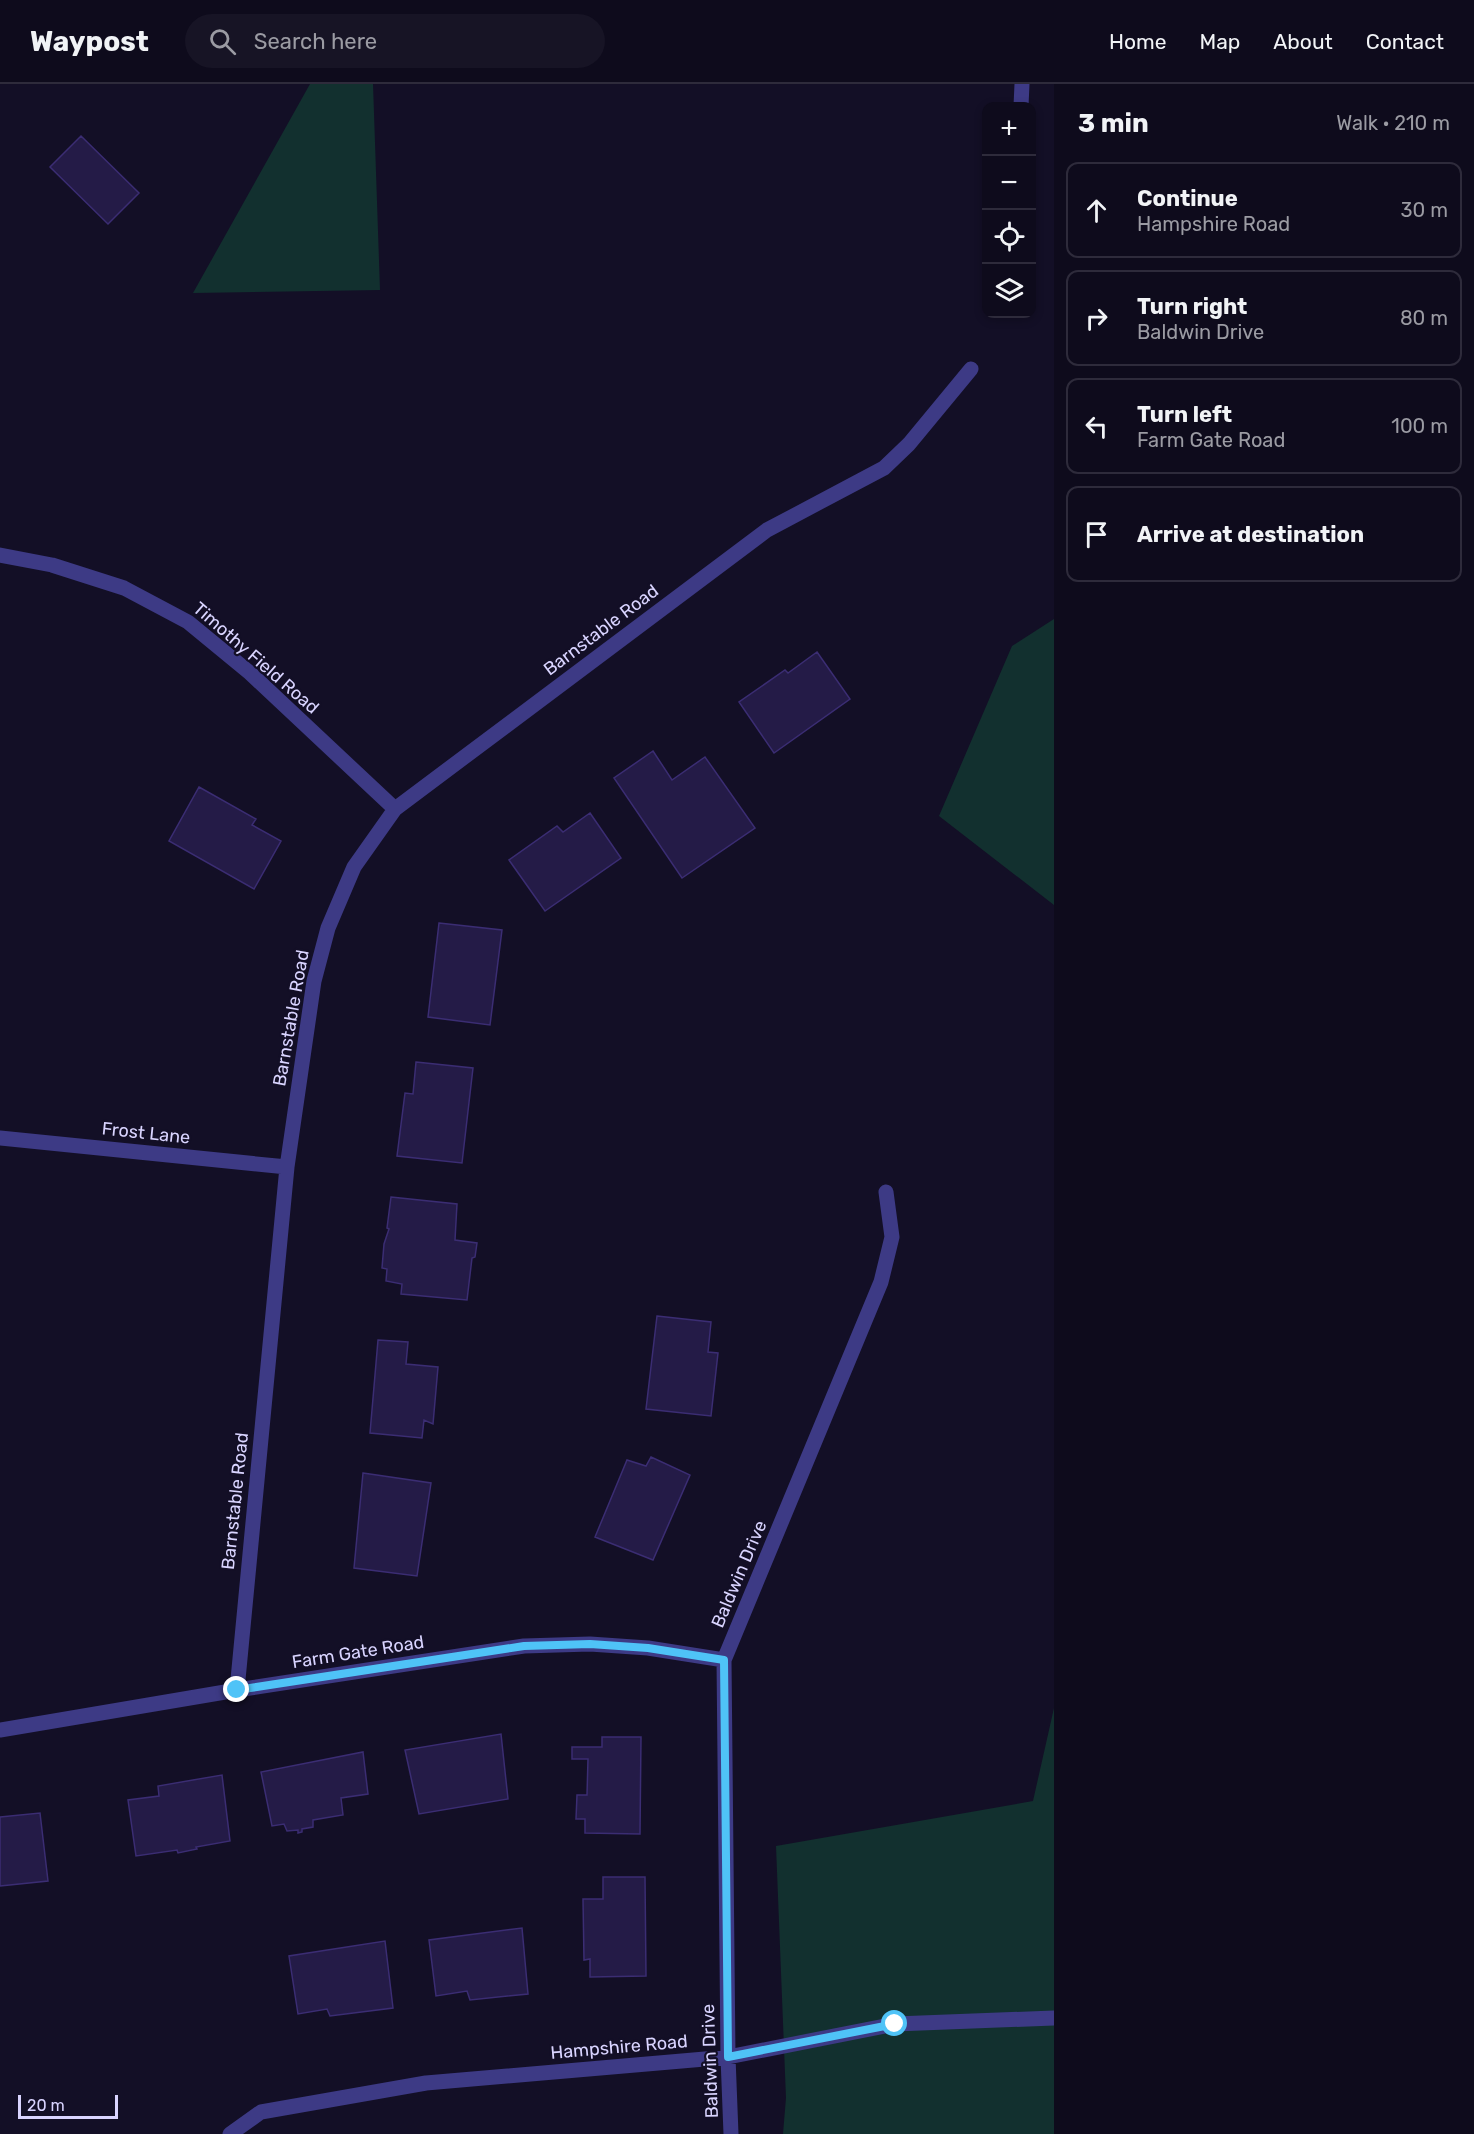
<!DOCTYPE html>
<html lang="en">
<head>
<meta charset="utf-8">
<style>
	body { margin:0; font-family:Rubik,sans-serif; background:#171425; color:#f1f3f6 }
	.controls { position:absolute; right:18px; top:18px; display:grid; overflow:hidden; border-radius:12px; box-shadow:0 3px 9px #0003 }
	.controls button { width:54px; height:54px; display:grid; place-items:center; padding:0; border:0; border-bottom:2px solid #2e2b3b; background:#0e0b1c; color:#f1f3f6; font:30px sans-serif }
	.scale { position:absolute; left:18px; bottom:15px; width:100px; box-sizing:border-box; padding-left:6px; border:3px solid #d9d4ff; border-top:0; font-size:16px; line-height:21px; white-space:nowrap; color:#d9d4ff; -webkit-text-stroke:4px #130f26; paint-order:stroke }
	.stop { position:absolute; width:18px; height:18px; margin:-14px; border:4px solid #4fc3f7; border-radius:50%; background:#fff }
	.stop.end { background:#4fc3f7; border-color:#fff; box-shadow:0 2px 6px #0008 }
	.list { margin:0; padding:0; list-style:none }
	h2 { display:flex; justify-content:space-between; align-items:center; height:78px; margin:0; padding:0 24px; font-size:26px }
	h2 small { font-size:20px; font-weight:400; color:#9b9ba3 }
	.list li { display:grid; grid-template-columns:39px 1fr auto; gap:18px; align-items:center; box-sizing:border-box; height:96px; margin:0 12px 12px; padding:0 12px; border:2px solid #2e2b3b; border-radius:12px }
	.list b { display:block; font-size:22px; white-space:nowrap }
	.list p { margin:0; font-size:20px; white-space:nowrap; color:#9b9ba3 }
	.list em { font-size:20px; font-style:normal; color:#9b9ba3 }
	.icon { flex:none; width:33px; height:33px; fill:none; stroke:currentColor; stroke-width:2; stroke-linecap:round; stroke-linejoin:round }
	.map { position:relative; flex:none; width:1054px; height:2050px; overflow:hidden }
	header { display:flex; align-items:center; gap:36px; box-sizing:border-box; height:84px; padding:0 30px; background:#0e0b1c; border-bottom:2px solid #2e2b3b }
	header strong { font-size:28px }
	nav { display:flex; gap:33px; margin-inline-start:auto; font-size:21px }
	.search { width:420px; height:54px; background:#171425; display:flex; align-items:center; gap:15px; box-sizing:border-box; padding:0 21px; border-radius:33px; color:#9b9ba3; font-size:22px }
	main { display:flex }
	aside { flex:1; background:#0e0b1c }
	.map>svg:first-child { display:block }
	.green { fill:#12302f }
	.building { fill:#241b47; stroke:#3b2d73; stroke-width:1.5 }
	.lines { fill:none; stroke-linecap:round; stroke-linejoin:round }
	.minor { stroke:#3d3a85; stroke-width:15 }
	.route { stroke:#4fc3f7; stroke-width:8 }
	.labels { text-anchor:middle; stroke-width:4.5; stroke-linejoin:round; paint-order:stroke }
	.street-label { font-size:18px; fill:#d9d4ff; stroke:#130f26 }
</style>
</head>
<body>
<header>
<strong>Waypost</strong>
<div class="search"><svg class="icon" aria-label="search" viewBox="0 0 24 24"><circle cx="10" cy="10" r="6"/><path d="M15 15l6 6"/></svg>Search here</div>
<nav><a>Home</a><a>Map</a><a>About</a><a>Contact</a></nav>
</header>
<main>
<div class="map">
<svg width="1054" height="2050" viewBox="0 0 1054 2050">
	<rect width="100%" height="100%" fill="#130f26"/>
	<path class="green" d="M310,0H373L380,206L193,209Z
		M1054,535V821L939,732L1012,562Z
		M1054,1624V2050H783L786,2014L776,1762L1033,1717Z"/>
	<path class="building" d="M81,52L139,109L108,140L50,83Z
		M817,568L850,615L774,669L739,618L785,586L788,589Z
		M653,667L672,696L705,673L755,744L682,794L614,694Z
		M199,703L256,735L252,741L281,757L254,805L169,757Z
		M590,729L621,774L545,827L509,776L557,742L563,748Z
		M439,839L502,846L490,941L428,933Z
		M416,978L473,984L462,1079L397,1072L405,1009L413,1010Z
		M391,1113L457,1120L455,1156L477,1159L475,1173L472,1174L467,1216L401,1210L402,1200L386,1197L387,1185L382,1184L384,1160L389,1145L387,1144Z
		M657,1232L711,1238L708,1268L718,1269L711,1332L646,1325Z
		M378,1256L408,1258L406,1280L438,1283L433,1340L424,1336L422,1354L370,1349Z
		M651,1373L690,1391L653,1476L595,1453L627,1376L646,1382Z
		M363,1389L431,1399L417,1492L354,1484Z
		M501,1650L508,1715L419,1730L405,1666Z
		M602,1653H641L640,1750L585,1749V1735H576L577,1711H587L588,1675H572V1663H602Z
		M363,1668L368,1710L341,1714L343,1731L313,1736V1743L302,1745V1748L298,1749V1746L287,1747L284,1740L272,1742L261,1688Z
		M222,1691L230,1757L196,1763L197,1765L178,1769L177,1766L136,1772L128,1716L159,1712L158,1702Z
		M40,1729L48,1797L0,1802V1733Z
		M603,1793H645L646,1892L590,1893V1875L584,1876L583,1815H603Z
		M522,1844L528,1910L470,1916L467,1907L436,1912L429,1856Z
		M385,1857L393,1924L330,1932L327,1925L298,1930L289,1872Z"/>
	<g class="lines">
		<path class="minor" d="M1021,22L1022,0
			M0,471L52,481L124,504L188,538L250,589L395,725
			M0,1054L287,1083
			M237,1606L287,1083L314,897L328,844L354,783L395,725L767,446L884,384L909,360L971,285
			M0,1646L237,1606L524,1562L590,1560L648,1564L724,1576
			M230,2050L261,2028L426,1999L728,1973L895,1940L1054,1934
			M731,2050L728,1973L724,1576L881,1198L892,1153L886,1108"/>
	</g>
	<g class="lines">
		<path class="route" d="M237,1606L524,1562L590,1560L648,1564L724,1576L728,1973L895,1940"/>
	</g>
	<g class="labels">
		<g class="street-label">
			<text transform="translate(601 546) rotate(-37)" y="6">Barnstable Road</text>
			<text transform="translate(256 574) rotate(41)" y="6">Timothy Field Road</text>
			<text transform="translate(291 934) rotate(-80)" y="6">Barnstable Road</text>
			<text transform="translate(146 1049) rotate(6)" y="6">Frost Lane</text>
			<text transform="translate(235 1417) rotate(-84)" y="6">Barnstable Road</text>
			<text transform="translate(739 1490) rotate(-67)" y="6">Baldwin Drive</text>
			<text transform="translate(358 1568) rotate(-9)" y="6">Farm Gate Road</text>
			<text transform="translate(619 1963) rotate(-5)" y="6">Hampshire Road</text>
			<text transform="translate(710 1977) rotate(-92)" y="6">Baldwin Drive</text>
		</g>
	</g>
</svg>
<div class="controls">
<button>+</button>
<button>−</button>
<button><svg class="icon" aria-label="locate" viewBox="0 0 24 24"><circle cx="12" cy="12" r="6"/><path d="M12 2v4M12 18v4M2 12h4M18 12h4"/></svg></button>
<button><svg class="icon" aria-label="layers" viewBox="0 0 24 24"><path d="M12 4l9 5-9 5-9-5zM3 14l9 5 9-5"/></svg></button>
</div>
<div class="scale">20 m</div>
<div class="stop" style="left:895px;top:1940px"></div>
<div class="stop end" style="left:237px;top:1606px"></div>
</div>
<aside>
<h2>3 min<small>Walk · 210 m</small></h2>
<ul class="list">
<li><svg class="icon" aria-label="ahead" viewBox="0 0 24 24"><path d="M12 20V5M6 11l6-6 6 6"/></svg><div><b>Continue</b><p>Hampshire Road</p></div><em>30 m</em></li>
<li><svg class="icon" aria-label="right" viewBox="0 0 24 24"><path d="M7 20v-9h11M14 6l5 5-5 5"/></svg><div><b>Turn right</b><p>Baldwin Drive</p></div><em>80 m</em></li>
<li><svg class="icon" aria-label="left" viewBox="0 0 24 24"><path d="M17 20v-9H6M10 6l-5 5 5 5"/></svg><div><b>Turn left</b><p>Farm Gate Road</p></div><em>100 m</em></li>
<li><svg class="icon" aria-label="arrive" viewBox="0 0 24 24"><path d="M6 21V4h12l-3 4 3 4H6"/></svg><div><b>Arrive at destination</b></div></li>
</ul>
</aside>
</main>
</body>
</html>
